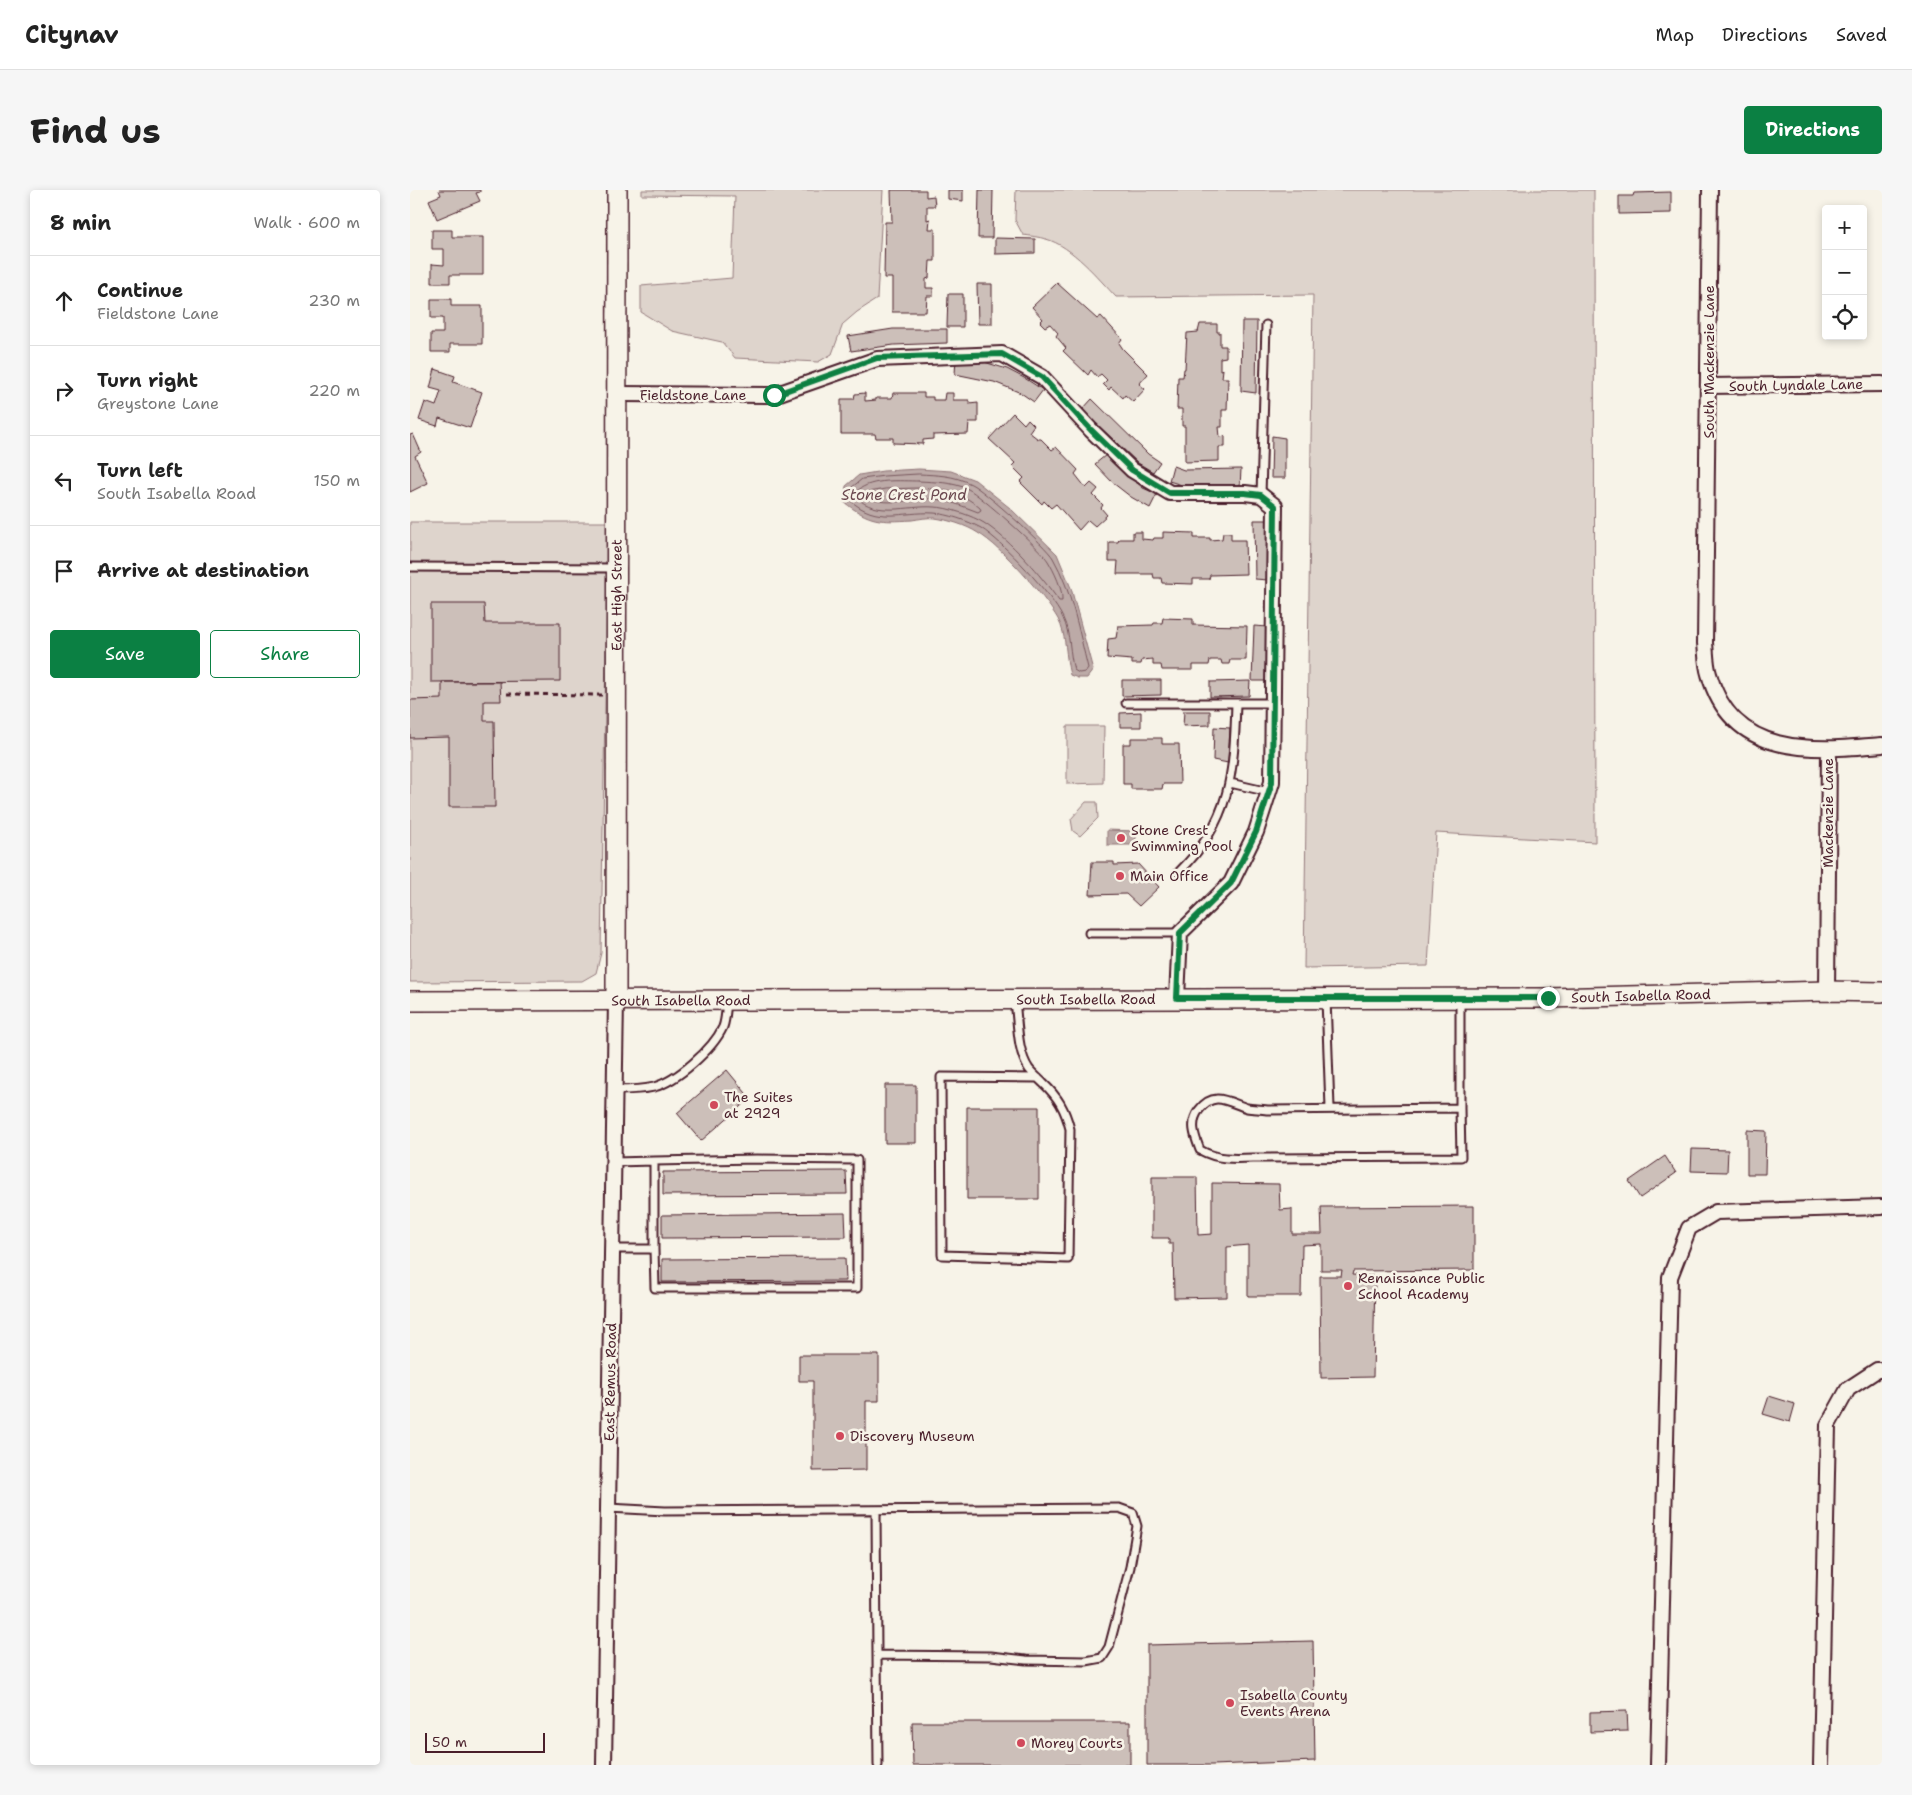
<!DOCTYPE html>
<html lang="en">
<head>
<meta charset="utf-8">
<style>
	body { margin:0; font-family:"Shantell Sans",sans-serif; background:#f6f6f6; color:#222 }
	.controls { position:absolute; right:15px; top:15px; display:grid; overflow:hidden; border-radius:5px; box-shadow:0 2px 8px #0003 }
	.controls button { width:45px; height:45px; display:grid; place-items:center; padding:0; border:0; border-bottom:1px solid #e0e0e0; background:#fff; color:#222; font:25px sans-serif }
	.scale { position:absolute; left:15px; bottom:12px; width:120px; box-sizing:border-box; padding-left:5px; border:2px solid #4a1f2b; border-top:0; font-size:14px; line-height:18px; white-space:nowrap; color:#4a1f2b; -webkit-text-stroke:4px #f7f3e8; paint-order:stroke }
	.stop { position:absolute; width:15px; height:15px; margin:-11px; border:4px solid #0b8043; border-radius:50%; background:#fff }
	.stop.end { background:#0b8043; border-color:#fff; box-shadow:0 1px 5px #0008 }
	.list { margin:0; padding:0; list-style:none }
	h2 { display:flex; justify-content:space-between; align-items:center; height:65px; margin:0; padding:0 20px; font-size:21px }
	h2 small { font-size:16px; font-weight:400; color:#767676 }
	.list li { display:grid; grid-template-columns:32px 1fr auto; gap:15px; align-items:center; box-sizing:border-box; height:90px; padding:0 20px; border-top:1px solid #e0e0e0 }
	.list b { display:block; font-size:19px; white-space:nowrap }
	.list p { margin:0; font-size:16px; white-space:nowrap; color:#767676 }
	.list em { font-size:16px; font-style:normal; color:#767676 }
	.actions { display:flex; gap:10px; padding:15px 20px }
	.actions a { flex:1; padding:11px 0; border:1px solid #0b8043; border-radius:5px; text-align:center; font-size:18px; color:#0b8043 }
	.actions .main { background:#0b8043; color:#fff }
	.icon { flex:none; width:28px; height:28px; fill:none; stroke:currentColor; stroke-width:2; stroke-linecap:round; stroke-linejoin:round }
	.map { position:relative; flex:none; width:1472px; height:1575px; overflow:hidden; border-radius:5px }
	header { display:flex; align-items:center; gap:30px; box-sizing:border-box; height:70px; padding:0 25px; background:#fff; border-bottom:1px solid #e0e0e0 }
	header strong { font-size:24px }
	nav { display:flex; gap:28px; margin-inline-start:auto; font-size:18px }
	.intro { display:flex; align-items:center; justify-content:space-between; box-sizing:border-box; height:120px; padding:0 30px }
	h1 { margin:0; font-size:35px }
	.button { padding:12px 22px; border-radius:5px; background:#0b8043; color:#fff; font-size:18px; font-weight:700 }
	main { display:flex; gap:30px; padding:0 30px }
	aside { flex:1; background:#fff; border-radius:5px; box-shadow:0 2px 8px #0003 }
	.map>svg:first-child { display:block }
	.green { fill:#ded4cc; stroke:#947a7c }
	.water { fill:#bcaaa7; stroke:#8e7275 }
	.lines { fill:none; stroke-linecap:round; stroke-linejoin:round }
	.shore { stroke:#78575d; stroke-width:1 }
	.building { fill:#ccbfb9; stroke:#4a1f2b }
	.lane-casing { stroke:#4a1f2b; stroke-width:11 }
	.street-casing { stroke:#4a1f2b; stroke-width:18 }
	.secondary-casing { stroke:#4a1f2b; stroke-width:22 }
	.path { stroke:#4a1f2b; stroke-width:3; stroke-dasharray:5 4; stroke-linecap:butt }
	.lane { stroke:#f7f3e8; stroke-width:7 }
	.street { stroke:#f7f3e8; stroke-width:14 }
	.secondary { stroke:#f7f3e8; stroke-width:19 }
	.route { stroke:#0b8043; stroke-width:6 }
	.poi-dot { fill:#d1495b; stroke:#f7f3e8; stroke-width:2 }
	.labels { text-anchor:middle; stroke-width:5; stroke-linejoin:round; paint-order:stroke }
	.street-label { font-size:14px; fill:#4a1f2b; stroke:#f7f3e8 }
	.poi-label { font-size:14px; fill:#4a1f2b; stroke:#f7f3e8; text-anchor:start }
	.water-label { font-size:15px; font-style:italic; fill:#6c4950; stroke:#f7f3e8 }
</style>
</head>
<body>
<header>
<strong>Citynav</strong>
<nav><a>Map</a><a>Directions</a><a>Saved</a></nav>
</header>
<div class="intro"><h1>Find us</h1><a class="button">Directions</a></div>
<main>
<aside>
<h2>8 min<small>Walk · 600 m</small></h2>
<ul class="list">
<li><svg class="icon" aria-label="ahead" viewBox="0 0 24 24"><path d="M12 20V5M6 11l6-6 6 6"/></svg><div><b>Continue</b><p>Fieldstone Lane</p></div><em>230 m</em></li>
<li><svg class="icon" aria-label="right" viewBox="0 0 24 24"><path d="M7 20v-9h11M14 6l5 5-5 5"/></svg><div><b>Turn right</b><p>Greystone Lane</p></div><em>220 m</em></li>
<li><svg class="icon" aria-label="left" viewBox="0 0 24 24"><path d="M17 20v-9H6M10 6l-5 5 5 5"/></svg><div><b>Turn left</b><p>South Isabella Road</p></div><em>150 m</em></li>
<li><svg class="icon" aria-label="arrive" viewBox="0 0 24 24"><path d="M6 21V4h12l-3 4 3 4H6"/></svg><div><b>Arrive at destination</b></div></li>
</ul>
<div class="actions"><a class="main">Save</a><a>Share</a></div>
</aside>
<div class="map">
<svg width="1472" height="1575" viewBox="0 0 1472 1575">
	<rect width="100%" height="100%" fill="#f7f3e8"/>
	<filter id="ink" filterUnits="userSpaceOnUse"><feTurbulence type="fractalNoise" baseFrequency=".02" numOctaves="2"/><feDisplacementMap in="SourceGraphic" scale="10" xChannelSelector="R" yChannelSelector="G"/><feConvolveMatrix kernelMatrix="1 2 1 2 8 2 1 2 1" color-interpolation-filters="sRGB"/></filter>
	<g filter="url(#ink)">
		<path class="green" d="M232,0H473L467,109L447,122L433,134L422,164L408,172L325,168L312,152L262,141L231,122V96L322,88L325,6L232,5Z
			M606,0H1184L1185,652L1026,643L1018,776L894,778L903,105L706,107C688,88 662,56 636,49C629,47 621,46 613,45L605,30Z
			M0,332H198L191,763L186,783L172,791L0,792Z
			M657,536H694L693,593L657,594Z
			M676,612H687L688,628L670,646L663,641L661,629Z"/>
		<path class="water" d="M509,279L541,281L565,290L600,318L647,364L661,398L683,480L677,488H668L660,485C655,466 657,446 648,429C634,405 592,357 568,343C556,335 538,330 525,328C517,327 509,329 502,330C471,332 459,332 434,312L436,296L449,285L473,281Z
			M697,640L726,641V655H697Z"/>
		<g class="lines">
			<path class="shore" d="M509,284C527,285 544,285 561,294C574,300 637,357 643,368C662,401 669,442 678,478L675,482L669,483L664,480C659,463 661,445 653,428C641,403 594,353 571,338C558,331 538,324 524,323C492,321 467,335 440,310L441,298L452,289L474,286Z
				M509,291C526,292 542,292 558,299C570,305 631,359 638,371C644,381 653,399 652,411H649C631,385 600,350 574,333C563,326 537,317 524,317C498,315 467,328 446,307L447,301C462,288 490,291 509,291Z
				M509,298C535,300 549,300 570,318L571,320L568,322C555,317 540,311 526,309C508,307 469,319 456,305L458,302L475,299Z"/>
		</g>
		<path class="building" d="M29,0H70V2L66,3L70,11L27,29L19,10L31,5Z
			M481,0H516V7L524,6L525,16H517V30L520,29L519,39H525V71H520L519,88L516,89V98H523V106H517L516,122H482V88H474L475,32H482Z
			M538,0H553V11L538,9Z
			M569,0H583L582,48H568Z
			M1261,2V23L1209,24V6H1223L1224,3Z
			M22,40H42V47H73V85H40V93H22V74L34,75V59H22Z
			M585,48L625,49V63L585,64Z
			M647,93L687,129L691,126L712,149L709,153L713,159L738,184L729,194L735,199L723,212L715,205L713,208L701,197L699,200L693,194L697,190L691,184L687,187L681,180L678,185L653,161L656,158L646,146L648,143L640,134L635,137L630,132L633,129L622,117Z
			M567,94H582V134H568Z
			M538,104H553V137H537Z
			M21,109H41V116H72V154H40V162H21V143H33V128H21Z
			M832,131H847L846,203L831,201Z
			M790,134H807V142H810V156H816V167L810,168V180L813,179L812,188H818L817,220H812V237H809L810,247L815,246V257H809V271L775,272V236H772V219H767L768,187H773L774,179H775L777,143L788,142Z
			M483,139H537V153L484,155L441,161L438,146Z
			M546,168L574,172L597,179L616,189L633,200L624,212L611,203L584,192L545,184Z
			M25,179L45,186L43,192L72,202L60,238L29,228L27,236L9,230L15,212L26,216L31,201L20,198Z
			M455,203V211L466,210V208H482L483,203H514V207H523V210H534L535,203H543V210H559V214L568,213V232H559L558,244L523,245V249L513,250V254L483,253V248H466L465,244H431V209H444L445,204Z
			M682,209L738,264L750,272L743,282L728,273L672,220Z
			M603,223L614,234L618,229L624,235L619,242L628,249H631L642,260L646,257L668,280L665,284L676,298L681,293L688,299L683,305L693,315L691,318L697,325L685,336L678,330L669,340L646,314L641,318L634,311L632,314L610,292L614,288L602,276L605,273L579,249Z
			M3,244L11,262L5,266L18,293L0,302V245Z
			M862,246L875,248V288H861Z
			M696,265L733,298L747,304L740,318L721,307L703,293L685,274Z
			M763,276L774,280L831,279L830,297L772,295L759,291Z
			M844,330H858V390L845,389Z
			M723,342H732V349L743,350L744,348H753V342L784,343V348H800V350L812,349L813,343H821V350H835L836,384L800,385L799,389H783V394L752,393L751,388H744L743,384H707L708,371H699V352H708L709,349H723Z
			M21,414H74L75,433H150V491L21,492Z
			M753,428L783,429V435L837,436L836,470H820L819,474H812L811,470H800L799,475H783V480H752L751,475H743V469L732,470L731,474H722V470L697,468L698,449L706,448L708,436L743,435L744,433H752Z
			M844,436L858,437V491H842Z
			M712,490H751V505L712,506Z
			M840,491L839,506L800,507V492Z
			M32,492H90L91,511H74V531H84L85,617H39V547L0,548V510L32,509Z
			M774,521H800V535L773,536Z
			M731,522V537H710V523Z
			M804,537L820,538L818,573L803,570Z
			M721,548H752V554H769L770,594H753L752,599H721V594H713V554H721Z
			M682,672H704V675L728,674L749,697L729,716L716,704L680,705Z
			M317,880L340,908L291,951L267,923Z
			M475,895H506V953H475Z
			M557,917H629V1009H557Z
			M1337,940L1356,941L1355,984H1337Z
			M1282,959L1318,960L1317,982L1281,981Z
			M1255,966L1266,983L1230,1008L1219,991Z
			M436,981L437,1004L253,1005V982Z
			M742,987H787L788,1045L802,1044V993L869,994L870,1020L882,1019V1044H912L911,1017L1064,1016V1080L943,1081L942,1085L965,1086L963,1187L911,1188L910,1086H931L932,1080H911V1054L892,1055L891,1106H838V1055L817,1057V1107L764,1108L763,1054H759V1048H742Z
			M435,1023L436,1047L252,1048V1025Z
			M435,1068L436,1091L252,1092V1069Z
			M389,1165H469V1211H456V1280L403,1281V1191H389Z
			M1359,1206L1385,1214L1380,1232L1353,1224Z
			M903,1451L905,1571L802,1575H737V1455Z
			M1217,1521L1218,1541L1180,1542V1522Z
			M502,1532H720V1575H503Z"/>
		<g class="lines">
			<g class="lane-casing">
				<path id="lane" d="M851,305L856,135
					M0,377L205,378
					M716,513H863
					M820,593L859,602
					M769,682C821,631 824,582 826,513
					M679,743H770
					M916,809L920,918
					M1050,809V918L857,920C851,919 843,919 837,918C818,912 804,900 789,920C779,933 785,947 790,960C808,970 824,969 844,968L1051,967L1050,918
					M605,811C608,833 607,861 619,879C623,884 629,889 633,893C648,907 655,919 660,939L658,1069L532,1065L531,887L628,888
					M205,900C218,900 231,900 244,897C267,891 303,859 313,837C316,829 316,819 317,810
					M244,971L347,969L447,970V1098H245L244,1059
					M202,1059H244V971L204,972
					M198,1318L255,1321L709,1318L723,1323L727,1336L720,1377L699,1457L692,1468L676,1471L616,1470L581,1466L467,1465L468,1575
					M466,1320L467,1465"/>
			</g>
			<g class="street-casing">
				<path id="street" d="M1300,0L1295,453C1296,463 1296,475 1299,484C1322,568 1403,561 1472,555
					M1299,196L1472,194
					M208,204L364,205L467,169L592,164L632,187L681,240L722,280L760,303H835L851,305L865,316L862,592L846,642L821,693L770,743L767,808
					M1417,801L1419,560
					M194,1575L206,810
					M1248,1575L1260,1087L1279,1038L1306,1022L1472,1017
					M1411,1575L1418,1235L1438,1199L1467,1180H1472"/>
			</g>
			<g class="secondary-casing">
				<g id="secondary">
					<path id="s1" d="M206,810L207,0"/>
					<path id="s2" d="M0,811L1138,808L1417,801L1472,802"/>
				</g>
			</g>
			<path class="path" d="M97,504L192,505"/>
			<use href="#lane" class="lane"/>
			<use href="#street" class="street"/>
			<use href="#secondary" class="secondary"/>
		</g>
	</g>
	<g class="lines" filter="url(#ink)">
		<path class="route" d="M364,205L467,168L592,164L632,187L681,240L722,280L760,303H835L851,305L865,316L862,592L846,642L821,693L770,743L767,808H1138"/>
	</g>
	<g class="poi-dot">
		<circle cx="711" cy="648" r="5"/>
		<circle cx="710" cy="686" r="5"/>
		<circle cx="304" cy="915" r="5"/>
		<circle cx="938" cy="1096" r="5"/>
		<circle cx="430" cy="1246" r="5"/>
		<circle cx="820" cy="1513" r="5"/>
		<circle cx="611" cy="1553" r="5"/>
	</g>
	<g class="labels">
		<g class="street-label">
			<text transform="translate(1299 172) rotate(-90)" y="5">South Mackenzie Lane</text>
			<text transform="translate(1386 195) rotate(-1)" y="5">South Lyndale Lane</text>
			<text x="283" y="210">Fieldstone Lane</text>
			<text dy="5" stroke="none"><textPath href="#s1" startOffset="405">East High Street</textPath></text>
			<text transform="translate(1418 623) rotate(-90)" y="5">Mackenzie Lane</text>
			<text dy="5" stroke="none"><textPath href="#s2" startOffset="1231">South Isabella Road</textPath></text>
			<text dy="5" stroke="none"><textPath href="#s2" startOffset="676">South Isabella Road</textPath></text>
			<text dy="5" stroke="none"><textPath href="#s2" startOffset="271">South Isabella Road</textPath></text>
			<text transform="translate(200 1192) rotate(-89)" y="5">East Remus Road</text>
		</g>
		<g class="poi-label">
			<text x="721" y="645">Stone Crest<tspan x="721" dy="16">Swimming Pool</tspan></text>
			<text x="720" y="691">Main Office</text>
			<text x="314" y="912">The Suites<tspan x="314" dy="16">at 2929</tspan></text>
			<text x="948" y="1093">Renaissance Public<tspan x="948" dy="16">School Academy</tspan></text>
			<text x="440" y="1251">Discovery Museum</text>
			<text x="830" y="1510">Isabella County<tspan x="830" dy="16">Events Arena</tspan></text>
			<text x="621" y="1558">Morey Courts</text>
		</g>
		<g class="water-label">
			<text x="494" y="310">Stone Crest Pond</text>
		</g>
	</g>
</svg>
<div class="controls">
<button>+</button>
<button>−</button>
<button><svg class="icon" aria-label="locate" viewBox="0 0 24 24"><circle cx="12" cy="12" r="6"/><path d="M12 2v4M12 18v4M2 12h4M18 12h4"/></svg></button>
</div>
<div class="scale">50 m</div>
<div class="stop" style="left:364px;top:205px"></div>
<div class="stop end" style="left:1138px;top:808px"></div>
</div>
</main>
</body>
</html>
